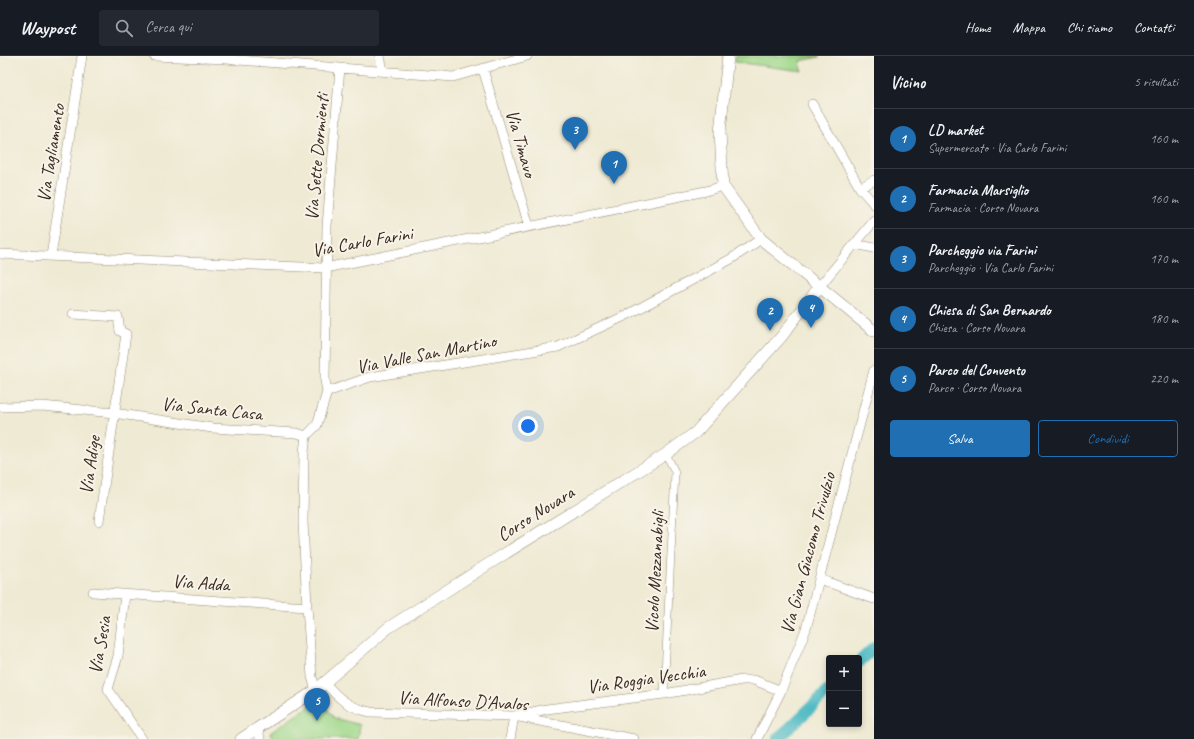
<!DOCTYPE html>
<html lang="it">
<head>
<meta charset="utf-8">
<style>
	body { margin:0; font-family:Caveat,sans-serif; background:#242831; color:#f1f3f6 }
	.controls { position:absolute; right:12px; bottom:12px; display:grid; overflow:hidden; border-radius:4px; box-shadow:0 2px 6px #0003 }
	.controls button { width:36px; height:36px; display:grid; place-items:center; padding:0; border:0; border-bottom:1px solid #363941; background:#171b24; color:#f1f3f6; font:20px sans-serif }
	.you { position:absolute; left:528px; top:370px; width:14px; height:14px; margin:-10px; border:3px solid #fff; border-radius:50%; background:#1a73e8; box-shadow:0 0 0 6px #1a73e833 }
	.badge { display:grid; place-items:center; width:26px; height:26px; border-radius:50%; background:#1f6fb2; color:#fff; font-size:13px; font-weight:700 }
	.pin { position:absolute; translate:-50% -33px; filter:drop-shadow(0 1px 2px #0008) }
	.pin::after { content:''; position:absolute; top:21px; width:14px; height:12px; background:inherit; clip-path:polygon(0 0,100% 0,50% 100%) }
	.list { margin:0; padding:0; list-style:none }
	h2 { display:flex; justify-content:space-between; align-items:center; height:52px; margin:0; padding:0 16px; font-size:17px }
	h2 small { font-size:13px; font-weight:400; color:#9ea1a6 }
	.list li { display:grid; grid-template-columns:26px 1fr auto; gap:12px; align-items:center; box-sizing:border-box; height:60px; padding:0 16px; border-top:1px solid #363941 }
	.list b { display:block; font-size:15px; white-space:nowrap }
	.list p { margin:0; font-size:13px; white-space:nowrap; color:#9ea1a6 }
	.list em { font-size:13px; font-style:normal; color:#9ea1a6 }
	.actions { display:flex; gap:8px; padding:12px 16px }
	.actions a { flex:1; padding:9px 0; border:1px solid #1f6fb2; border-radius:4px; text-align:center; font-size:14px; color:#1f6fb2 }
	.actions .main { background:#1f6fb2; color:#fff }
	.icon { flex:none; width:22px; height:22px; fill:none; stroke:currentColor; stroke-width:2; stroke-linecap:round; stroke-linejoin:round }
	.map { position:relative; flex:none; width:874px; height:683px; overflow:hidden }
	header { display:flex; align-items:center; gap:24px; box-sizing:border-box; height:56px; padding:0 20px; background:#171b24; border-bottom:1px solid #363941 }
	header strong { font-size:19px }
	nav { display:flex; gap:22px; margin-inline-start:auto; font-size:14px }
	.search { width:280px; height:36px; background:#242831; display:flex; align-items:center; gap:10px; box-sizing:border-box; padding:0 14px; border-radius:4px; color:#9ea1a6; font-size:15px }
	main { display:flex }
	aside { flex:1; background:#171b24 }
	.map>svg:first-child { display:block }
	.green { fill:#9fd88a; stroke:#6d8154 }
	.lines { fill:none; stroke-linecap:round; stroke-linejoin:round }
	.canal { stroke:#4bb9c3; stroke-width:12 }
	.pedestrian-casing { stroke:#958a78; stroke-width:8 }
	.minor-casing { stroke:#958a78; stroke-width:10 }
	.tertiary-casing { stroke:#958a78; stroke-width:12 }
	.pedestrian { stroke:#fff; stroke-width:7 }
	.minor { stroke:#fff; stroke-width:9 }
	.tertiary { stroke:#fff; stroke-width:11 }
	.labels { text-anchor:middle; stroke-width:4; stroke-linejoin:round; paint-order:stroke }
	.street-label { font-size:19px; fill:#3b2a1e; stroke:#f7f3e8 }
</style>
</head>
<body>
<header>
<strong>Waypost</strong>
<div class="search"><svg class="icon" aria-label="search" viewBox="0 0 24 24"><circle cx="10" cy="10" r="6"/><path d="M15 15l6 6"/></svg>Cerca qui</div>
<nav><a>Home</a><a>Mappa</a><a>Chi siamo</a><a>Contatti</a></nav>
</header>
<main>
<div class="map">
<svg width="874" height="683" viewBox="0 0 874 683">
	<rect width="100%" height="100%" fill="#f7f3e8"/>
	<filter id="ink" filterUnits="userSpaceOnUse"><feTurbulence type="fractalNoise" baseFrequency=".025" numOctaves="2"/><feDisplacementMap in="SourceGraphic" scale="8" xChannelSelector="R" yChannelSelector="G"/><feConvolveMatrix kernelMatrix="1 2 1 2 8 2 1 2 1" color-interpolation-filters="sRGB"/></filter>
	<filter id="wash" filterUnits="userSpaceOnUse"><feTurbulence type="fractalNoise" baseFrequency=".012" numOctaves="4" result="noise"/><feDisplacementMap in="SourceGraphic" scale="16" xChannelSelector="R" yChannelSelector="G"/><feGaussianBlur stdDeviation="0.9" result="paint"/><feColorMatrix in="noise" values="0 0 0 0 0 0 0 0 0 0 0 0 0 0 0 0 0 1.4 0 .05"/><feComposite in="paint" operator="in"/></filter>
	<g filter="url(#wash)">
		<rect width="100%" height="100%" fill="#efead3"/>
		<path class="green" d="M736,0H819V1L800,5L802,15L735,6Z
			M314,647H323L334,662L360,669L358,683H273V679L270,677Z"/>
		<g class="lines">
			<path class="canal" d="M859,606L874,592
				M778,683L829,634"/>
		</g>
	</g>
	<g filter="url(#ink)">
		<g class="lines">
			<g class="pedestrian-casing">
				<path id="pedestrian" d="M664,638L675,416L666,398"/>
			</g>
			<g class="minor-casing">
				<path id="minor" d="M154,0L226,3L453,21L527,0
					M380,0L383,15
					M483,13L529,170
					M812,48L860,132L874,148
					M860,132L874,124
					M855,188L874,192
					M0,198L325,212L706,135L723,130
					M51,200L82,0
					M819,231L874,165
					M73,258L118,261L120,275L126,278L99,465
					M327,336L370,321L558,291L627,259L731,203L761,183
					M0,351L42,350L114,357L212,372L297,377L306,380
					M819,523L874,543
					M93,536L307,551
					M125,538L118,600L108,633L142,683
					M324,626C339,643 348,651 370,656L514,660L634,683
					M316,634L312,621L307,551L303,466L304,396L306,380L317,369L327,336L325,324L327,170L340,12
					M258,673L260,683
					M510,683L514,660L547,653L664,638L742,624H754L781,635
					M757,683L781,635L806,573L874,314"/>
			</g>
			<g class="tertiary-casing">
				<path id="tertiary" d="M728,0L720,76L723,130L761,183L874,275
					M241,683L316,634L388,572L498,502L666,398L696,376L782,280L819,231"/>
			</g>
			<use href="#pedestrian" class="pedestrian"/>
			<use href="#minor" class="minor"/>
			<use href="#tertiary" class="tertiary"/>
		</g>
	</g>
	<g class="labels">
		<g class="street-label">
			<text transform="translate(522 87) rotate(74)" y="7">Via Timavo</text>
			<text transform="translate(50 97) rotate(-81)" y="7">Via Tagliamento</text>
			<text transform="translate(316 101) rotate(-85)" y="7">Via Sette Dormienti</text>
			<text transform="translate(362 185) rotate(-10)" y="7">Via Carlo Farini</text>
			<text transform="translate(426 297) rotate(-11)" y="7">Via Valle San Martino</text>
			<text transform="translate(212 352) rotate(6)" y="7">Via Santa Casa</text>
			<text transform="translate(89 409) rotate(-82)" y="7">Via Adige</text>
			<text transform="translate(535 457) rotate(-32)" y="7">Corso Novara</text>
			<text transform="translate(807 497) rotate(-75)" y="7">Via Gian Giacomo Trivulzio</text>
			<text transform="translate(654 516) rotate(-87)" y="7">Vicolo Mezzanabigli</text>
			<text transform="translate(201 526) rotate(4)" y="7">Via Adda</text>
			<text transform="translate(99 589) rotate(-80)" y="7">Via Sesia</text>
			<text transform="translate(646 622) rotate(-8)" y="7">Via Roggia Vecchia</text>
			<text transform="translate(463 644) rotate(3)" y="7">Via Alfonso D'Avalos</text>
		</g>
	</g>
</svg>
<div class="controls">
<button>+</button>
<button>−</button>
</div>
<div class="you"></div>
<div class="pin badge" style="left:614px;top:128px">1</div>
<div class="pin badge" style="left:770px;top:275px">2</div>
<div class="pin badge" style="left:575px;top:94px">3</div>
<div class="pin badge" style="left:811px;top:272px">4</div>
<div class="pin badge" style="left:317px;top:665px">5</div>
</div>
<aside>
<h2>Vicino<small>5 risultati</small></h2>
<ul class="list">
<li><span class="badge">1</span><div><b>LD market</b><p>Supermercato · Via Carlo Farini</p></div><em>160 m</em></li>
<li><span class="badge">2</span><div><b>Farmacia Marsiglio</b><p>Farmacia · Corso Novara</p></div><em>160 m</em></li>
<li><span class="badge">3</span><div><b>Parcheggio via Farini</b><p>Parcheggio · Via Carlo Farini</p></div><em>170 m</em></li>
<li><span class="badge">4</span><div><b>Chiesa di San Bernardo</b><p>Chiesa · Corso Novara</p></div><em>180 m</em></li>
<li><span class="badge">5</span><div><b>Parco del Convento</b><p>Parco · Corso Novara</p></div><em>220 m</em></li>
</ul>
<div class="actions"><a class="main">Salva</a><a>Condividi</a></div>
</aside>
</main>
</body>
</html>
